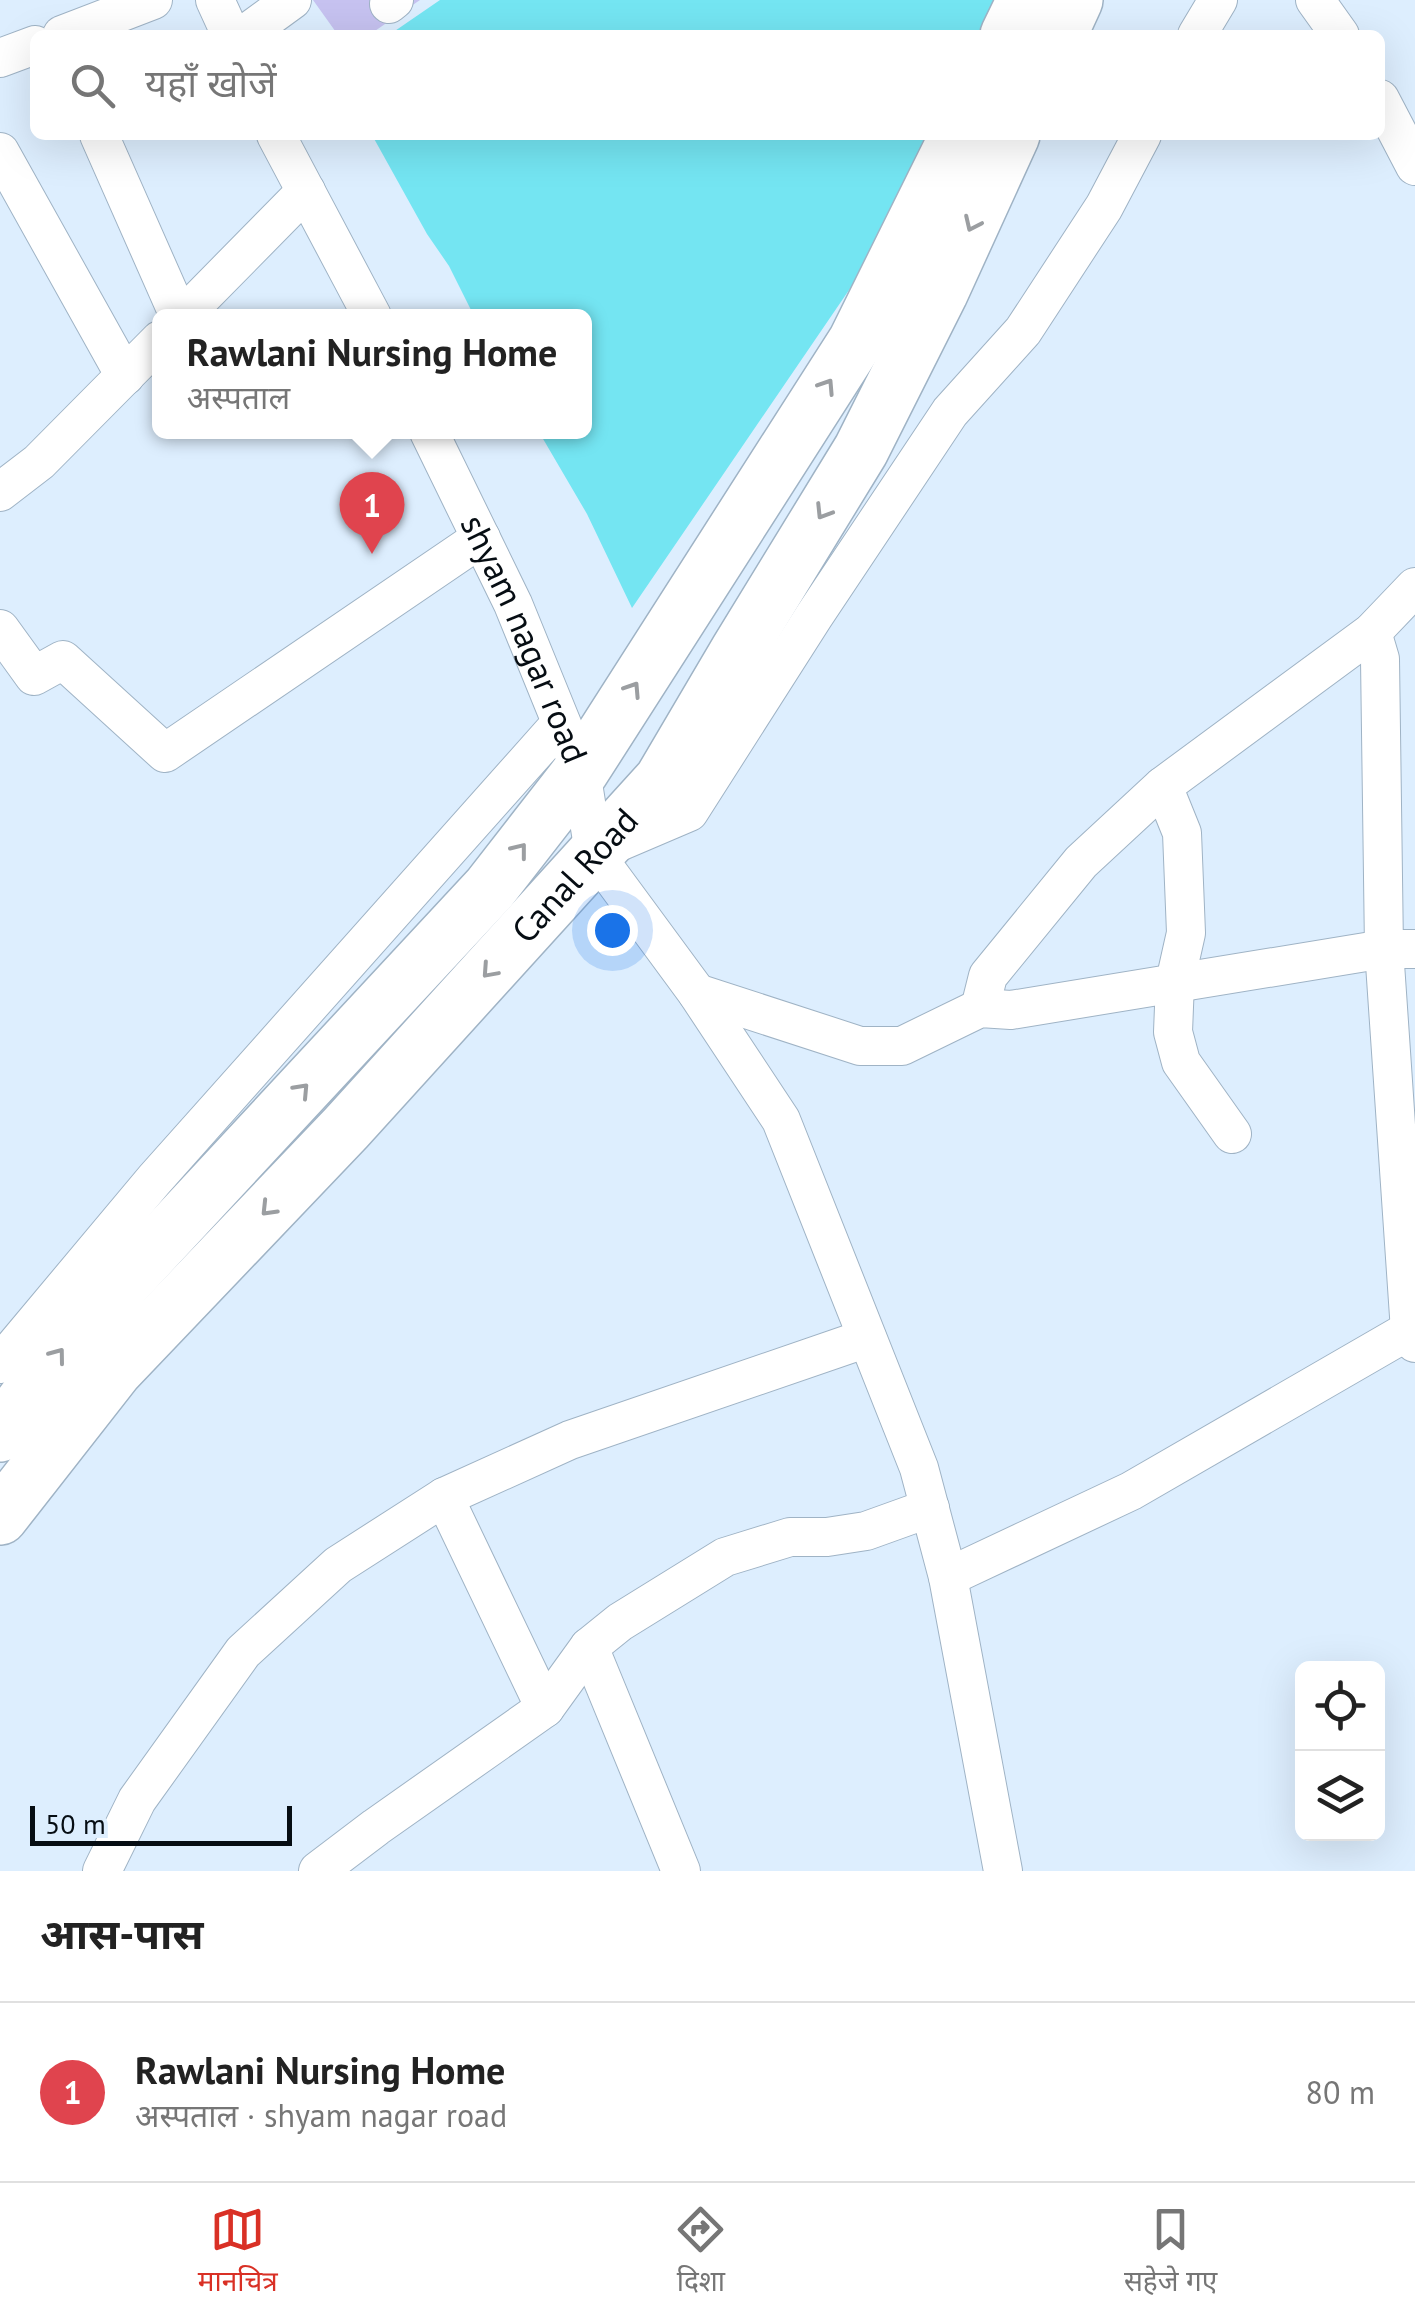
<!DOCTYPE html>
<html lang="hi">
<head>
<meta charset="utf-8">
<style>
	body { margin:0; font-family:"PT Sans","Noto Sans Devanagari",sans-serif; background:#f2f2f2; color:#222 }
	.controls { position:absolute; right:30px; bottom:30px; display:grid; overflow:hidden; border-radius:15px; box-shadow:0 10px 40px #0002 }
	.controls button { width:90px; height:90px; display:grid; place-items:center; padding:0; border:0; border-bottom:2px solid #e0e0e0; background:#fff; color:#222; font:50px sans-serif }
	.scale { position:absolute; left:30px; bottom:25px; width:262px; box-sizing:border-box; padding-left:10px; border:5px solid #060d13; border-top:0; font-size:28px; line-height:35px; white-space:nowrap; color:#060d13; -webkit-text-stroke:8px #ddeefe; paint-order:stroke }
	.you { position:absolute; left:612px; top:930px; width:35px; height:35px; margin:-25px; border:8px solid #fff; border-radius:50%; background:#1a73e8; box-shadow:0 0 0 15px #1a73e833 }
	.badge { display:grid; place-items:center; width:65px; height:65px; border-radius:50%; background:#d93025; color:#fff; font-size:32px; font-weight:700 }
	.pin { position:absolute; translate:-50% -82px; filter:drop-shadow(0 2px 5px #0008) }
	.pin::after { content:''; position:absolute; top:52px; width:35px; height:30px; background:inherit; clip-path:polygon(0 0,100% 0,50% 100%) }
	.popup { position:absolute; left:152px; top:309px; width:440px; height:130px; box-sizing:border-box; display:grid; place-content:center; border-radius:15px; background:#fff; filter:drop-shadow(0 2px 8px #0005); font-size:32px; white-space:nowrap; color:#767676 }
	.popup b { font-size:38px; color:#222 }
	.popup::after { content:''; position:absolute; left:50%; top:100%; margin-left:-20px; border:20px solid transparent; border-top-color:#fff }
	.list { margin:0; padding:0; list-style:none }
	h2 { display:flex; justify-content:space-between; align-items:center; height:130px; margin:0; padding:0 40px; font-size:42px }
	h2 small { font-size:32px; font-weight:400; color:#767676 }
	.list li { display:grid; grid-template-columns:65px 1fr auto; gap:30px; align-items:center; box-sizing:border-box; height:180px; padding:0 40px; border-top:2px solid #e0e0e0 }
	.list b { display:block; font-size:38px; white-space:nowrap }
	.list p { margin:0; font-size:32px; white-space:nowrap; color:#767676 }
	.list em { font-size:32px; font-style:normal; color:#767676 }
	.icon { flex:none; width:55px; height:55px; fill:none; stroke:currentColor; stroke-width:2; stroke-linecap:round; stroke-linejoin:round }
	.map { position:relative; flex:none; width:1415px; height:1871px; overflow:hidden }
	.search { position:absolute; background:#fff; box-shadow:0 10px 40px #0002; left:30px; right:30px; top:30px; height:110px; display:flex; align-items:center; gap:25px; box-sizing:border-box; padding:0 35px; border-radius:15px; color:#767676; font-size:38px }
	.sheet { height:310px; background:#fff }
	nav { display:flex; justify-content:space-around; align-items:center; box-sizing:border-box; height:140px; border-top:2px solid #e0e0e0; background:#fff; font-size:28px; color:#767676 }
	nav a { display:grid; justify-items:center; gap:5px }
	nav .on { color:#d93025 }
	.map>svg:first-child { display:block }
	.green { fill:#c6c2f0 }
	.water { fill:#74e5f2 }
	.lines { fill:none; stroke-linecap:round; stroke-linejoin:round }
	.street-casing { stroke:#9fb3c5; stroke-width:40 }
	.secondary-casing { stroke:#9fb3c5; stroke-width:58 }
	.street { stroke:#fff; stroke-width:38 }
	.secondary { stroke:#fff; stroke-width:55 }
	.oneway { stroke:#9b9ea1 }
	.labels { text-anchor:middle; stroke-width:9; stroke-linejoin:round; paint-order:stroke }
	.street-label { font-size:35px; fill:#060d13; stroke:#ddeefe }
</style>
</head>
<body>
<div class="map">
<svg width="1415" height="1871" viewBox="0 0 1415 1871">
	<rect width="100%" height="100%" fill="#ddeefe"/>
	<path class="green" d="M313,0H420L369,35H338Z"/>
	<path class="water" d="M440,0H1002L985,35H389Z
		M372,135H937L862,271L632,608L587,514L539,432H584V316H474L449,266L427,234Z"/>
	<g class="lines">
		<g class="street-casing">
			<g id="street">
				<path d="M215,0L231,35"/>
				<path d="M1315,0L1340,35"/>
				<path d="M389,4L394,0"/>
				<path d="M62,35L153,0"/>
				<path d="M244,35L292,0"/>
				<path d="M1197,35L1218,0"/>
				<path d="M0,58L35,45"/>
				<path d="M1380,99L1415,166"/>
				<path d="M99,135L179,316"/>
				<path d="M276,135L372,316"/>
				<path d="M0,152L125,376"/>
				<path d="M183,316L306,191"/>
				<path id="s1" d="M429,432L513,604L581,771L594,853L697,993L781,1120L919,1468L948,1577L1003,1871"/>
				<path d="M0,492L39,462L160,340"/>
				<path d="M0,629L34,676L63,660L165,753L481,538"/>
				<path d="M1372,632L1380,659L1384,949L1410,1331L1415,1343"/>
				<path d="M1163,786L1182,833L1186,933L1175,982L1173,1032L1181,1062L1232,1134"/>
				<path d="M614,844L689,812L814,616L950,412L1023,331L1104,207L1142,135"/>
				<path d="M697,993L860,1046H902L980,1008L1011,1010L1384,949H1415"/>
				<path d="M980,1008L988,976L1081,862L1163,786L1372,632L1415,587"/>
				<path d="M0,1364L154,1180L561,723"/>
				<path d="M444,1497L545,1708"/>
				<path d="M948,1577L1131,1491L1415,1327"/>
				<path d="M589,1647L681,1871"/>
				<path d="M102,1871L137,1800L243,1652L338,1565L444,1497L570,1440L867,1338"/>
				<path d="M318,1871L376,1827L545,1708L589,1647L620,1622L725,1557L790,1537H827L866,1531L930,1508"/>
			</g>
		</g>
		<g class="secondary-casing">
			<g id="secondary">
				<path d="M1008,35L1025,0"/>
				<path d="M1059,35L1075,0"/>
				<path d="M0,1434L69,1341L490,888L581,771L856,341L958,135"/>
				<path id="s2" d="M0,1517L115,1370L346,1128L662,780L738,651L861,450L940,293L1012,135"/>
			</g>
		</g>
		<use href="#street" class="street"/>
		<use href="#secondary" class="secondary"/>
	</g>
	<defs><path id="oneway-chevron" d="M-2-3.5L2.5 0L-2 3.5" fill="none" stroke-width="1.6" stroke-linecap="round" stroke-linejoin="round" transform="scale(2.5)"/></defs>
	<g class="oneway">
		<use href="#oneway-chevron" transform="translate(972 224) rotate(115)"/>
		<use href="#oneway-chevron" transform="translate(827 386) rotate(-57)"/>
		<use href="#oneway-chevron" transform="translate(823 512) rotate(122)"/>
		<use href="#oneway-chevron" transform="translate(633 689) rotate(-57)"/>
		<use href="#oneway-chevron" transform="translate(520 850) rotate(-52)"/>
		<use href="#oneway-chevron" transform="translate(489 971) rotate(132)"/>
		<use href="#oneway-chevron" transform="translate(302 1090) rotate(-47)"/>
		<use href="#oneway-chevron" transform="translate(268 1209) rotate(134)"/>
		<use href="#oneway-chevron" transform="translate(58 1355) rotate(-53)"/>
	</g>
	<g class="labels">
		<g class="street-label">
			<text dy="12" stroke="none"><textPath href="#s1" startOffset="228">shyam nagar road</textPath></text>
			<text dy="12" stroke="none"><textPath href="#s2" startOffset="862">Canal Road</textPath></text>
		</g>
	</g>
</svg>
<div class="controls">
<button><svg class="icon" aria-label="locate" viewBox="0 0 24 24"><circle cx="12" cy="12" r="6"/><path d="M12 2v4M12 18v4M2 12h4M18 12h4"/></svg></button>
<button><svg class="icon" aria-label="layers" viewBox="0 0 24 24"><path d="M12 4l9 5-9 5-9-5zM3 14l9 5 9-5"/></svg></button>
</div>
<div class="scale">50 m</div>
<div class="you"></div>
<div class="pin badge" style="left:372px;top:554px;background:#e0444e">1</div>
<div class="popup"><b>Rawlani Nursing Home</b>अस्पताल</div>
<div class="search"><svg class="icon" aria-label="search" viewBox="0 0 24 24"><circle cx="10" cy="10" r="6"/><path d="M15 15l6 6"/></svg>यहाँ खोजें</div>
</div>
<section class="sheet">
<h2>आस-पास<small></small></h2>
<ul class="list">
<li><span class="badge" style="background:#e0444e">1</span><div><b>Rawlani Nursing Home</b><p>अस्पताल · shyam nagar road</p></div><em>80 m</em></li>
</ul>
</section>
<nav>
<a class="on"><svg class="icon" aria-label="map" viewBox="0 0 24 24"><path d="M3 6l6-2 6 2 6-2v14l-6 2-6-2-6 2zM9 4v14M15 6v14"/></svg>मानचित्र</a>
<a><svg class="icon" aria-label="directions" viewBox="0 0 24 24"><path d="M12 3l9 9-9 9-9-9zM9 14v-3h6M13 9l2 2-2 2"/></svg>दिशा</a>
<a><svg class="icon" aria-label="saved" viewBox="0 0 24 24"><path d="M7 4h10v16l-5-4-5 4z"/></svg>सहेजे गए</a>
</nav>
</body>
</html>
